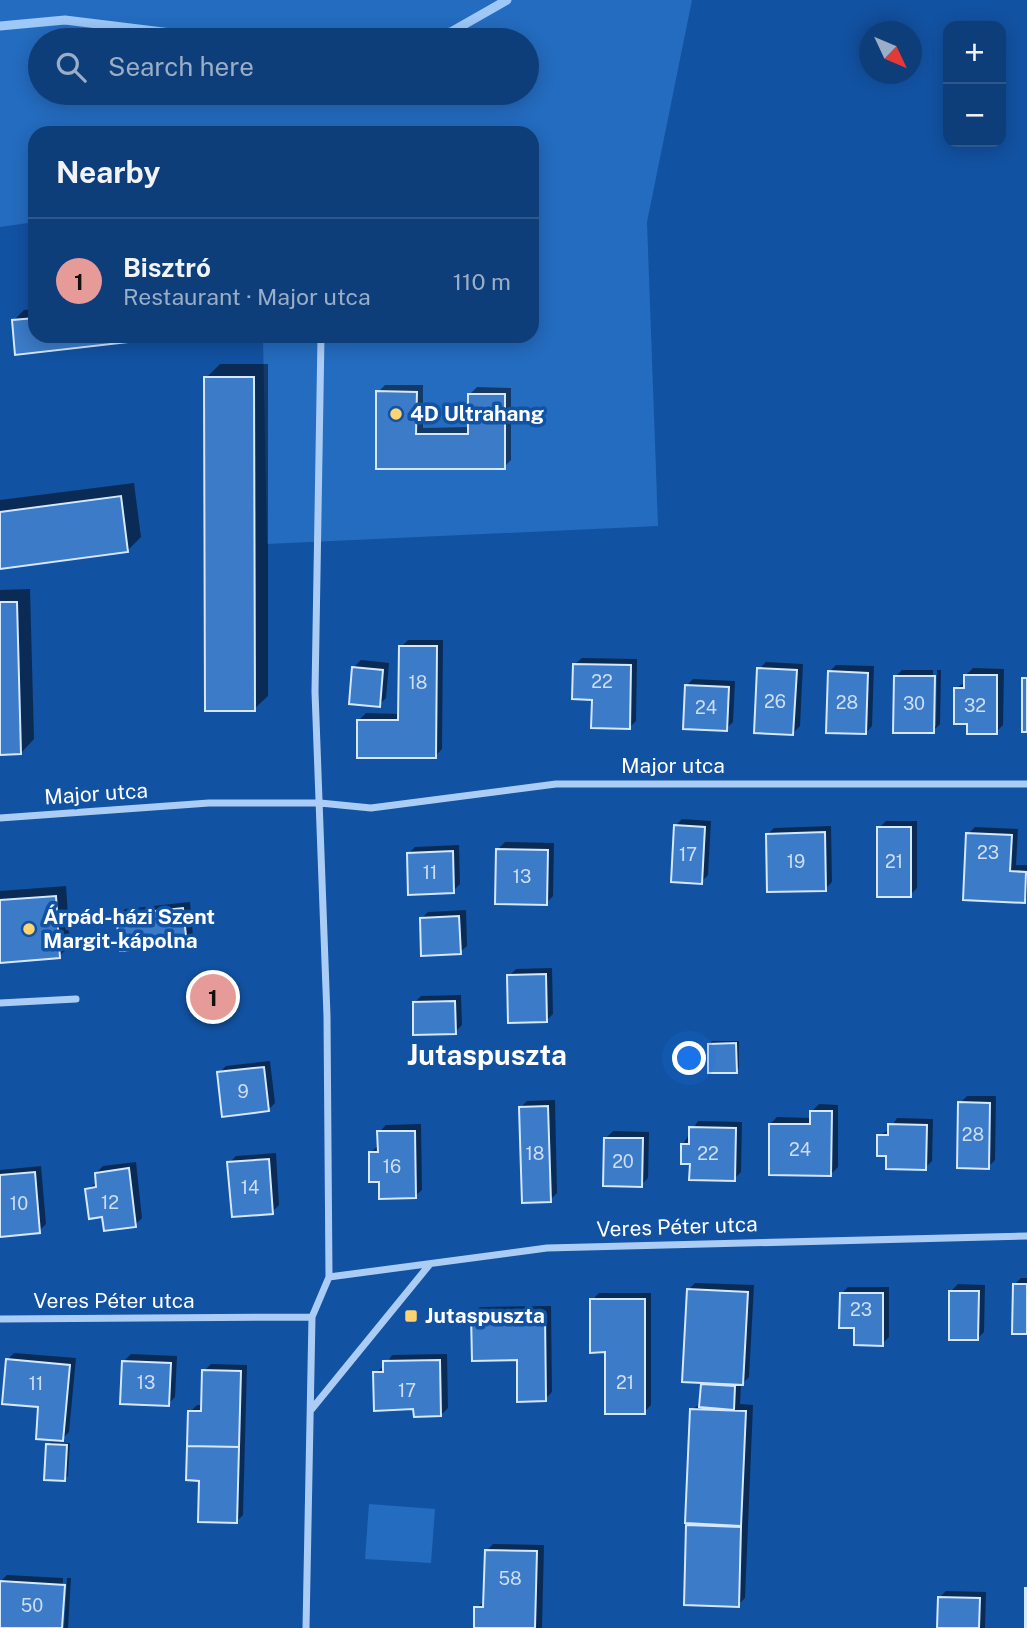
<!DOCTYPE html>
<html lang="en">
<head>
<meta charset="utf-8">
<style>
	body { margin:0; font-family:"Public Sans",sans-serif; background:#17457f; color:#f1f3f6 }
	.controls { position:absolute; right:21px; top:21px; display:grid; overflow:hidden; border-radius:14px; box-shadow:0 4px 18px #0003 }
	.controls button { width:63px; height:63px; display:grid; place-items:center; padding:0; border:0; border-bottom:2px solid #2e578b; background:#0e3e7a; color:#f1f3f6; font:35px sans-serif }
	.compass { position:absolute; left:859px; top:21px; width:63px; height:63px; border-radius:50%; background:#0e3e7a; box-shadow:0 4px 18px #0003; rotate:134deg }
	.you { position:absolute; left:690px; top:1059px; width:24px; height:24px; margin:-18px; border:5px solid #fff; border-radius:50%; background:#1a73e8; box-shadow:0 0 0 10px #1a73e833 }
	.badge { display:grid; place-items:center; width:46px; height:46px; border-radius:50%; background:#e69b98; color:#111; font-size:23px; font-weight:700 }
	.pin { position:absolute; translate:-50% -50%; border:4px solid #fff; box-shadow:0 2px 7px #0006 }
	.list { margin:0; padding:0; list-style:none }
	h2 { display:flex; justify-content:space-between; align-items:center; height:91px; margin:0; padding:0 28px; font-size:30px }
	h2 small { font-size:23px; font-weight:400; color:#9baec7 }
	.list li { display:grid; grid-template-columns:46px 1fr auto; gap:21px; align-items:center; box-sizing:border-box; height:126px; padding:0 28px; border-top:2px solid #2e578b }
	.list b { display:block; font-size:26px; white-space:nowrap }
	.list p { margin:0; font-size:23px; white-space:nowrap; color:#9baec7 }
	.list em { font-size:23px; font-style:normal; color:#9baec7 }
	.icon { flex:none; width:38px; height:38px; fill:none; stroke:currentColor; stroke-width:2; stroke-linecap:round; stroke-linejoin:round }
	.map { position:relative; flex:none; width:1027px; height:1628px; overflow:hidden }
	.search { position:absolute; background:#0e3e7a; box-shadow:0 4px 18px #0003; left:28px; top:28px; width:511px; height:77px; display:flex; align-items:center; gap:18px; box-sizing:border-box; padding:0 24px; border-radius:38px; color:#9baec7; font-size:26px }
	.panel { position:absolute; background:#0e3e7a; box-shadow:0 4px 18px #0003; left:28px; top:126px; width:511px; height:217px; border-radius:21px }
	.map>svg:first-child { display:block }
	.green { fill:#246cc0; fill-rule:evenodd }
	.shadow { fill:#0007 }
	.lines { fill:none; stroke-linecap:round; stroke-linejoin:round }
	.stream { stroke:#9dc8f8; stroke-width:9 }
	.building { fill:#3b7bc8; stroke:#d5e8fe; stroke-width:2 }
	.street { stroke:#abcdf5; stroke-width:7 }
	.poi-dot { fill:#ffd470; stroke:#1252a2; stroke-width:2.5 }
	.labels { text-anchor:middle; stroke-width:7; stroke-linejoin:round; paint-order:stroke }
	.number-label { font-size:18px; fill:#cedef1 }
	.poi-label { font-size:21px; font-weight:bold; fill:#fff; stroke:#1252a2; text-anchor:start }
	.street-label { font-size:21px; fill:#fff; stroke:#1252a2 }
	.district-label { font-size:28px; font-weight:bold; fill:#fff; stroke:#1252a2 }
</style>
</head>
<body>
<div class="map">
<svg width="1027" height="1628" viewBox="0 0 1027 1628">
	<rect width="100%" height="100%" fill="#1252a2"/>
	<path class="green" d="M0,0H692L647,222L658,526L267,544L263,336H532V133H35V222L0,227ZM40,40H527V93H40Z
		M369,1504L435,1509L431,1563L365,1559Z"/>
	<path class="shadow" d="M35,309V336H166L17,353L13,321L24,310Z
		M220,364H268V696L254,709L206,378Z
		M385,385H423V428L470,427V394L477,387L511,388V460L504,467H378V392Z
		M134,483L141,537L127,551L0,567V500Z
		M30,589L34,739L21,753H0V590Z
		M408,640H443L442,749L435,756L359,720L366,713L400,714L401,647Z
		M582,658L637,659L636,721L629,728L593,698L575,664Z
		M361,660L389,663L386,698L379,705L354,667Z
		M766,662L803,664L800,726L793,733L759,669Z
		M836,665L874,666L872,726L866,733L829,672Z
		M973,668L1004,669L1003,725L996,732L956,688L966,682V675Z
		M902,670H933L932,726H936L937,670H941L940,724L933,731L895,677Z
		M693,679L735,681L733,722L726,729L686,686Z
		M682,819L711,821L708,875L701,882L675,826Z
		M886,821H917V888L910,895L879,828Z
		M831,826L832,882L825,889L767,835L774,828Z
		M975,827L1018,829L1016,865H1027V898L1024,901L968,834Z
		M505,842L554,843L553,896L546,903L498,849Z
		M459,845L460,884L453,891L408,854L415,847Z
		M66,886L70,946L59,956L0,961V891Z
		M190,902L193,936L186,943L118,916L125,909Z
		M466,910L467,946L460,952L421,919L428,912Z
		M552,968L553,1014L546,1021L509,976L516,969Z
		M461,995L462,1025L455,1032L414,1003L421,996Z
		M712,1041H739V1068L736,1071L709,1045Z
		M270,1061L275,1103L268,1110L219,1073L226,1066Z
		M967,1096H996L995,1160L988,1167L960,1103Z
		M555,1100L557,1193L550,1200L520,1108L527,1101Z
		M819,1104L838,1105V1167L831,1174L770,1124L777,1117L812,1118V1111Z
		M897,1118L933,1119L932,1161L925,1168L879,1136L890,1129Z
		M698,1121L742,1122L741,1172L734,1179L692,1162L683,1144Z
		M421,1124L422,1190L415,1196L371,1152L378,1146L379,1132L386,1125Z
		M613,1131L649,1132L648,1178L641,1185L606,1138Z
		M276,1153L279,1205L272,1212L229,1163L236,1156Z
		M136,1162L142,1218L135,1225L104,1215L87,1190L97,1182L96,1173L103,1166Z
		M41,1166L46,1224L39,1231L0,1235V1170Z
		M1021,1278H1027V1332L1014,1285Z
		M695,1283L754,1285L749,1377L741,1385L740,1404L753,1405L745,1598L738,1605L688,1526L692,1522V1410L701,1403L703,1382L688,1290Z
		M958,1284L985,1285L984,1332L977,1339L951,1291Z
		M848,1287H889V1337L882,1344L855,1326L841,1294Z
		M599,1293H651V1405L644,1412L607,1351L592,1300Z
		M551,1306L552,1392L545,1399L518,1358L473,1314L480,1307Z
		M14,1353L76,1358L69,1432L62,1439L7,1360Z
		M131,1354L177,1356L175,1397L168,1404L124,1361Z
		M447,1354L448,1408L441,1415L415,1408L375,1373L385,1366L392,1355Z
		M211,1364L247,1365L243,1515L236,1522L201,1479L190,1412L197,1405H203L204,1371Z
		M51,1442L70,1443L68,1476L65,1479L48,1445Z
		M493,1544L544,1545L542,1628H476V1608L485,1601L486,1551Z
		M7,1575L63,1578L61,1628H0V1582Z
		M67,1578H71L68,1628H64Z
		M946,1591L986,1592L985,1628H938L939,1598Z"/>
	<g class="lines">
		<path class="stream" d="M0,26L65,20L228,40
			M400,40L451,32L507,0"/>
	</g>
	<path class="building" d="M35,318V336H181L15,355L12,320Z
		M204,377H254L255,711H205Z
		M376,391L417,392L416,434H468V394H505V469H376Z
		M121,496L128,552L0,569V512Z
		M0,602H17L21,754L0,755Z
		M399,646H437L436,758H357V720H398Z
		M573,664L631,665L630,729L591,728L592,700L572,699Z
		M352,667L383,670L380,707L349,704Z
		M757,668L797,670L793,735L754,733Z
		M828,671L868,673L866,734L826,733Z
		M964,675H997V734H967V724H954V688H964Z
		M894,676H935L934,733H893Z
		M1022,678H1027V732H1022Z
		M685,685L729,687L727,731L683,729Z
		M674,825L705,827L702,884L671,882Z
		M877,827H911V897H877Z
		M825,832L826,891L767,892L766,834Z
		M966,833L1012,835L1010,871L1026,872L1025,903L963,900Z
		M496,849L548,850L547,905L495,904Z
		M453,851L454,893L408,895L407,853Z
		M56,896L60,958L0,963V900Z
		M183,908L187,945L120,951L116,915Z
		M459,916L461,954L421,956L420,918Z
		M546,974L547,1022L508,1023L507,975Z
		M455,1001L456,1034L413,1035V1002Z
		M736,1043L737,1073H708V1044Z
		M264,1067L269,1111L222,1117L217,1072Z
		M958,1102L990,1103L989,1169L957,1168Z
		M548,1106L551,1202L522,1203L519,1107Z
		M810,1111H832L831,1176L769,1175V1124H810Z
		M888,1124L927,1125L926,1170L886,1169V1156H877V1135H888Z
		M689,1127L736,1128L735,1181L689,1180L690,1164H681V1144H689Z
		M377,1131H415L416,1198L379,1199V1182H369V1152H378Z
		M604,1138H643L642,1187L603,1186Z
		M269,1159L273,1214L232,1217L227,1162Z
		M129,1168L136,1227L104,1231L102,1217L89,1219L85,1189L96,1187L95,1173Z
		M35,1172L40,1233L0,1237V1175Z
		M1013,1284H1027V1334H1012Z
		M687,1289L748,1292L743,1385L682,1382Z
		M949,1291H979L978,1340H949Z
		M840,1293H883V1346L854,1345V1328H839Z
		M590,1299H645V1414H605V1352L590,1353Z
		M545,1312L546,1401L517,1402V1360L472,1361L471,1314Z
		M6,1359L70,1365L63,1441L36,1439L38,1407L2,1404Z
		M440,1360L441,1416L414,1417L413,1409L374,1411L373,1372H383V1361Z
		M122,1361L171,1363L169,1406L120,1404Z
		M202,1370L241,1371L239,1447L187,1446L188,1411H201Z
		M701,1384L735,1386L734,1410L699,1407Z
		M690,1409L746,1411L741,1526L685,1523Z
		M46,1444L67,1445L65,1481L44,1480Z
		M187,1446L239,1447L237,1523L198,1522L199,1481L186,1480Z
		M686,1525L741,1527L739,1607L684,1605Z
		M485,1550L537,1551L535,1628H474V1607H483Z
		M0,1581L65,1585L62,1628H0Z
		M1025,1588H1027V1628H1025Z
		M938,1597L980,1598L979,1628H937Z"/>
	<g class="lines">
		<path class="street" d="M0,818L209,803H320L371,808L556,784H1027
			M0,1003L76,999
			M329,1277L547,1248L1027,1236
			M0,1319L312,1317
			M311,1410L430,1264
			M306,1628L312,1317L329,1277L327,1016L315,692L321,336"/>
	</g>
	<g class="poi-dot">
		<circle cx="396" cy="414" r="7"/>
		<circle cx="29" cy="929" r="7"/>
		<rect x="404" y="1309" width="14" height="14" rx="3.5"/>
	</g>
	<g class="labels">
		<g class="number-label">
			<text x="602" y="688">22</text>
			<text x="418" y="689">18</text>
			<text x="775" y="708">26</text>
			<text x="847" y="709">28</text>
			<text x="914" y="710">30</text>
			<text x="975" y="712">32</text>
			<text x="706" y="714">24</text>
			<text x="988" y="859">23</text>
			<text x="688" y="861">17</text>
			<text x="796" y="868">19</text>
			<text x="894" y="868">21</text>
			<text x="430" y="879">11</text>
			<text x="522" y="883">13</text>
			<text x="243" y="1098">9</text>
			<text x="973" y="1141">28</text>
			<text x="800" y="1156">24</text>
			<text x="535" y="1160">18</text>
			<text x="708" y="1160">22</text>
			<text x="623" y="1168">20</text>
			<text x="392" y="1173">16</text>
			<text x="250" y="1194">14</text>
			<text x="110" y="1209">12</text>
			<text x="19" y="1210">10</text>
			<text x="861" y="1316">23</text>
			<text x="146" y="1389">13</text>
			<text x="625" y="1389">21</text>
			<text x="36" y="1390">11</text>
			<text x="407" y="1397">17</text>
			<text x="510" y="1585">58</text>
			<text x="32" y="1612">50</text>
		</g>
		<g class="poi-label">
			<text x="410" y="421">4D Ultrahang</text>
			<text x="43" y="924">Árpád-házi Szent<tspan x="43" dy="24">Margit-kápolna</tspan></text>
			<text x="425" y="1323">Jutaspuszta</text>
		</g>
		<g class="street-label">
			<text x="673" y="773">Major utca</text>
			<text transform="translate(96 794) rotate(-4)" y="7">Major utca</text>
			<text transform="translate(677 1227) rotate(-2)" y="7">Veres Péter utca</text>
			<text x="114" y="1308">Veres Péter utca</text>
		</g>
		<g class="district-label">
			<text x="487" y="1065">Jutaspuszta</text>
		</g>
	</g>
</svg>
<div class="controls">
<button>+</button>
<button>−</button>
</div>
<svg class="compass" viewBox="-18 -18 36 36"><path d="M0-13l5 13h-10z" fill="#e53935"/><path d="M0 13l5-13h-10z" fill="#9baec7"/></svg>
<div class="you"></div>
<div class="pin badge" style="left:213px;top:997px">1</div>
<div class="search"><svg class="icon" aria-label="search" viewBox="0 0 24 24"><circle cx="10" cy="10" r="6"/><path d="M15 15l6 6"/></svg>Search here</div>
<section class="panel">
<h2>Nearby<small></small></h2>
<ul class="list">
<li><span class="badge">1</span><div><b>Bisztró</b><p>Restaurant · Major utca</p></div><em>110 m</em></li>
</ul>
</section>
</div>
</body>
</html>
